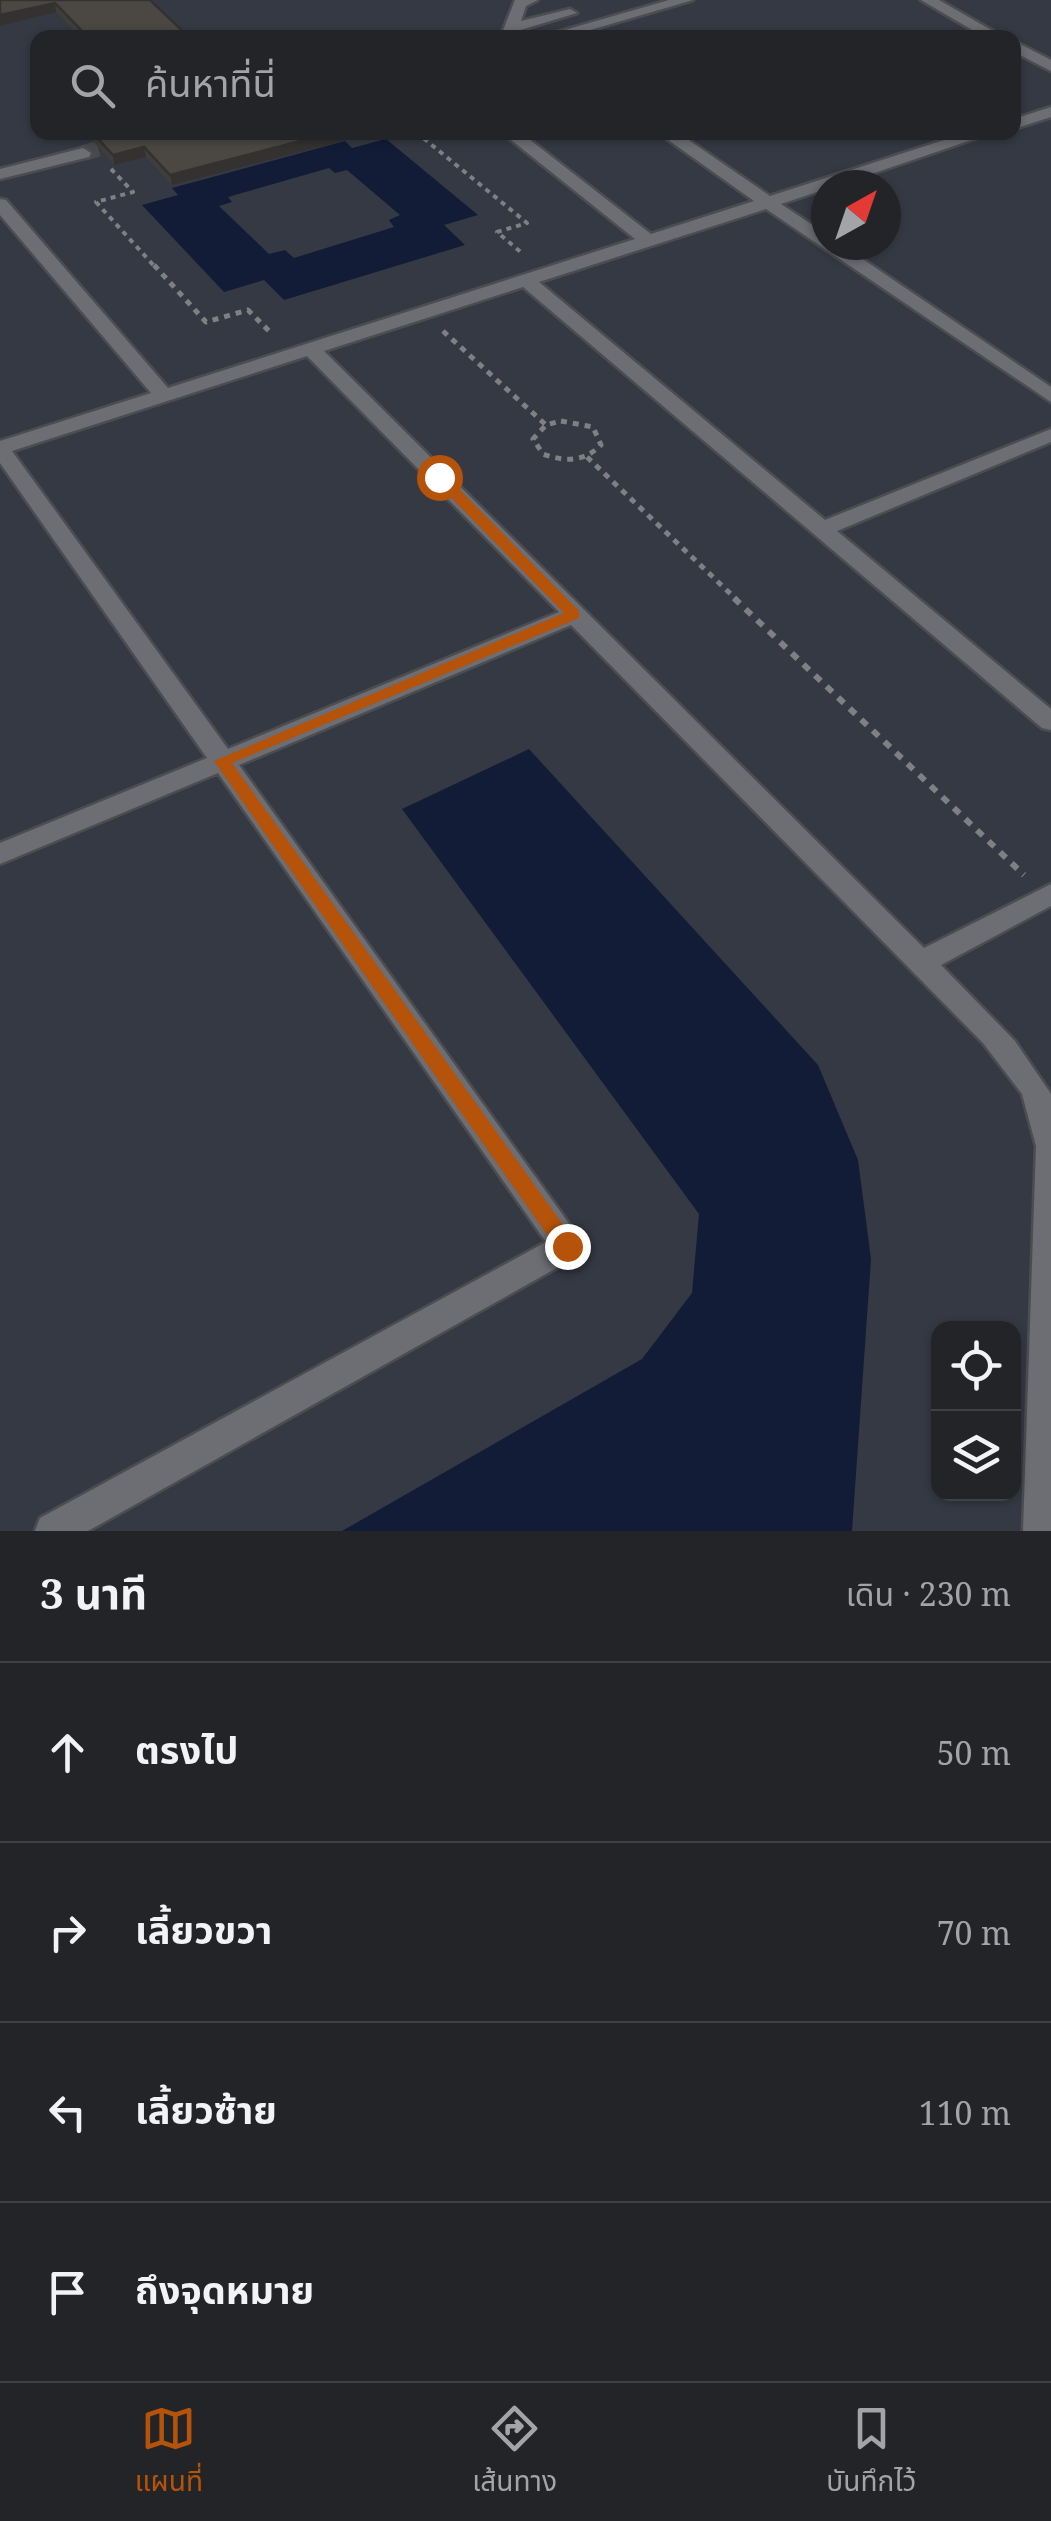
<!DOCTYPE html>
<html lang="th">
<head>
<meta charset="utf-8">
<style>
	body { margin:0; font-family:"Noto Serif","Noto Sans Thai",serif; background:#2a2c30; color:#f1f3f6 }
	.controls { position:absolute; right:30px; bottom:30px; display:grid; overflow:hidden; border-radius:20px; box-shadow:0 2px 8px #0004 }
	.controls button { width:90px; height:90px; display:grid; place-items:center; padding:0; border:0; border-bottom:2px solid #3f4145; background:#222428; color:#f1f3f6; font:50px sans-serif }
	.compass { position:absolute; left:811px; top:170px; width:90px; height:90px; border-radius:50%; background:#222428; box-shadow:0 2px 8px #0004; rotate:40deg }
	.stop { position:absolute; width:30px; height:30px; margin:-22px; border:8px solid #b45309; border-radius:50%; background:#fff }
	.stop.end { background:#b45309; border-color:#fff; box-shadow:0 2px 10px #0008 }
	.list { margin:0; padding:0; list-style:none }
	h2 { display:flex; justify-content:space-between; align-items:center; height:130px; margin:0; padding:0 40px; font-size:42px }
	h2 small { font-size:32px; font-weight:400; color:#a2a4a8 }
	.list li { display:grid; grid-template-columns:65px 1fr auto; gap:30px; align-items:center; box-sizing:border-box; height:180px; padding:0 40px; border-top:2px solid #3f4145 }
	.list b { display:block; font-size:38px; white-space:nowrap }
	.list em { font-size:32px; font-style:normal; color:#a2a4a8 }
	.icon { flex:none; width:55px; height:55px; fill:none; stroke:currentColor; stroke-width:2; stroke-linecap:round; stroke-linejoin:round }
	.map { position:relative; flex:none; width:1051px; height:1531px; overflow:hidden }
	.search { position:absolute; background:#222428; box-shadow:0 2px 8px #0004; left:30px; right:30px; top:30px; height:110px; display:flex; align-items:center; gap:25px; box-sizing:border-box; padding:0 35px; border-radius:20px; color:#a2a4a8; font-size:38px }
	.sheet { height:850px; background:#222428 }
	nav { display:flex; justify-content:space-around; align-items:center; box-sizing:border-box; height:140px; border-top:2px solid #3f4145; background:#222428; font-size:28px; color:#a2a4a8 }
	nav a { display:grid; justify-items:center; gap:5px }
	nav .on { color:#b45309 }
	.map>svg:first-child { display:block }
	.built { fill:#353943; fill-rule:evenodd }
	.water { fill:#121c36; fill-rule:evenodd }
	.lines { fill:none; stroke-linecap:round; stroke-linejoin:round }
	.minor-tunnel { stroke:#47494e; stroke-width:16; stroke-dasharray:16 9; stroke-linecap:butt }
	.minor-casing { stroke:#4c4d51; stroke-width:5 }
	.path-far2 { stroke:#7f8084; stroke-width:4; stroke-dasharray:5 5; stroke-linecap:butt }
	.path-far1 { stroke:#7f8084; stroke-width:5; stroke-dasharray:6 6; stroke-linecap:butt }
	.path { stroke:#7f8084; stroke-width:6; stroke-dasharray:8 8; stroke-linecap:butt }
	.minor { fill:#6c6e73; fill-rule:evenodd }
	.wall { fill:#403e3a }
	.shaded-wall { fill:#343230 }
	.building { fill:#4b4844; stroke:#343230; stroke-width:2.5 }
	.route { fill:#b45309 }
</style>
</head>
<body>
<div class="map">
<svg width="1051" height="1531" viewBox="0 0 1051 1531">
	<rect width="100%" height="100%" fill="#2e3035"/>
	<path class="built" d="M0,0H1051V1531H0ZM38,38H1014V132H38ZM826,185H886V245H826ZM938,1328H1014V1494H938Z"/>
	<path class="water" d="M386,139L478,215L444,225L465,245L284,300L264,280L224,292L142,205L178,195L172,188L345,141L352,148ZM329,168L335,173L347,170L400,215L389,220L394,227L294,258L285,250L269,254L219,206L232,202L228,197Z
		M529,749L818,1065L858,1160L871,1259L852,1531H342L642,1359L692,1293L699,1214L402,809Z"/>
	<g class="lines">
		<path class="minor-tunnel" d="M83,153L161,132"/>
		<g class="minor-casing">
			<path id="minor" d="M515,0H538L526,6L521,21L570,9L577,13L517,31L515,38H500Z
				M669,0H693L563,38H537Z
				M921,0H939L1005,38H986Z
				M1014,41L1051,60V71L1014,52Z
				M1051,107V117L1014,129V119Z
				M501,132H520L651,234L754,201L657,132H677L770,196L969,132H995L839,185H826V189L781,204L826,234V245H842L1051,387V402L766,209L539,282L825,520L1051,429V442L837,531L1051,709V730L1042,728L523,287L324,351L924,948L1051,884V906L941,965L1015,1041L1051,1094V1531H1023L1036,1146L1022,1094L983,1043L571,625L239,765L578,1236L583,1246L578,1256L88,1531H35L40,1518L546,1242L218,773L0,864V843L207,758L0,463V441L151,393L0,215V199L6,200L168,388L635,239ZM307,356L559,612L228,749L12,451Z
				M83,148L91,153L89,157L0,179V169Z"/>
		</g>
		<path class="path-far2" d="M416,132L527,223L497,232L523,254
			M111,169L133,192L96,202L156,268"/>
		<path class="path-far1" d="M154,265L206,322L248,310L272,334
			M443,331L546,425
			M561,421L593,427L601,445C584,462 565,462 543,454L533,439L546,425Z
			M587,457L737,600"/>
		<path class="path" d="M734,598L1024,875"/>
		<use href="#minor" class="minor"/>
	</g>
	<path class="wall" d="M0,0H150L190,38H81L56,12L0,26Z
		M85,132H343V141L172,185L146,157L114,165Z"/>
	<path class="shaded-wall" d="M55,3L56,12L0,26V15Z
		M335,132H343V141L172,185L170,175Z
		M144,147L146,157L114,165L113,155Z"/>
	<path class="building" d="M0,0H150L190,38H89L55,3L0,15Z
		M92,132H335L170,175L144,147L113,155Z"/>
	<path class="route" d="M434,474H444L579,611V618L232,763L574,1240L577,1246L567,1255L560,1253L214,761L564,613L434,480Z"/>
</svg>
<div class="controls">
<button><svg class="icon" aria-label="locate" viewBox="0 0 24 24"><circle cx="12" cy="12" r="6"/><path d="M12 2v4M12 18v4M2 12h4M18 12h4"/></svg></button>
<button><svg class="icon" aria-label="layers" viewBox="0 0 24 24"><path d="M12 4l9 5-9 5-9-5zM3 14l9 5 9-5"/></svg></button>
</div>
<svg class="compass" viewBox="-18 -18 36 36"><path d="M0-13l5 13h-10z" fill="#e53935"/><path d="M0 13l5-13h-10z" fill="#a2a4a8"/></svg>
<div class="stop" style="left:439px;top:477px"></div>
<div class="stop end" style="left:567px;top:1246px"></div>
<div class="search"><svg class="icon" aria-label="search" viewBox="0 0 24 24"><circle cx="10" cy="10" r="6"/><path d="M15 15l6 6"/></svg>ค้นหาที่นี่</div>
</div>
<section class="sheet">
<h2>3 นาที<small>เดิน · 230 m</small></h2>
<ul class="list">
<li><svg class="icon" aria-label="ahead" viewBox="0 0 24 24"><path d="M12 20V5M6 11l6-6 6 6"/></svg><div><b>ตรงไป</b></div><em>50 m</em></li>
<li><svg class="icon" aria-label="right" viewBox="0 0 24 24"><path d="M7 20v-9h11M14 6l5 5-5 5"/></svg><div><b>เลี้ยวขวา</b></div><em>70 m</em></li>
<li><svg class="icon" aria-label="left" viewBox="0 0 24 24"><path d="M17 20v-9H6M10 6l-5 5 5 5"/></svg><div><b>เลี้ยวซ้าย</b></div><em>110 m</em></li>
<li><svg class="icon" aria-label="arrive" viewBox="0 0 24 24"><path d="M6 21V4h12l-3 4 3 4H6"/></svg><div><b>ถึงจุดหมาย</b></div></li>
</ul>
</section>
<nav>
<a class="on"><svg class="icon" aria-label="map" viewBox="0 0 24 24"><path d="M3 6l6-2 6 2 6-2v14l-6 2-6-2-6 2zM9 4v14M15 6v14"/></svg>แผนที่</a>
<a><svg class="icon" aria-label="directions" viewBox="0 0 24 24"><path d="M12 3l9 9-9 9-9-9zM9 14v-3h6M13 9l2 2-2 2"/></svg>เส้นทาง</a>
<a><svg class="icon" aria-label="saved" viewBox="0 0 24 24"><path d="M7 4h10v16l-5-4-5 4z"/></svg>บันทึกไว้</a>
</nav>
</body>
</html>
